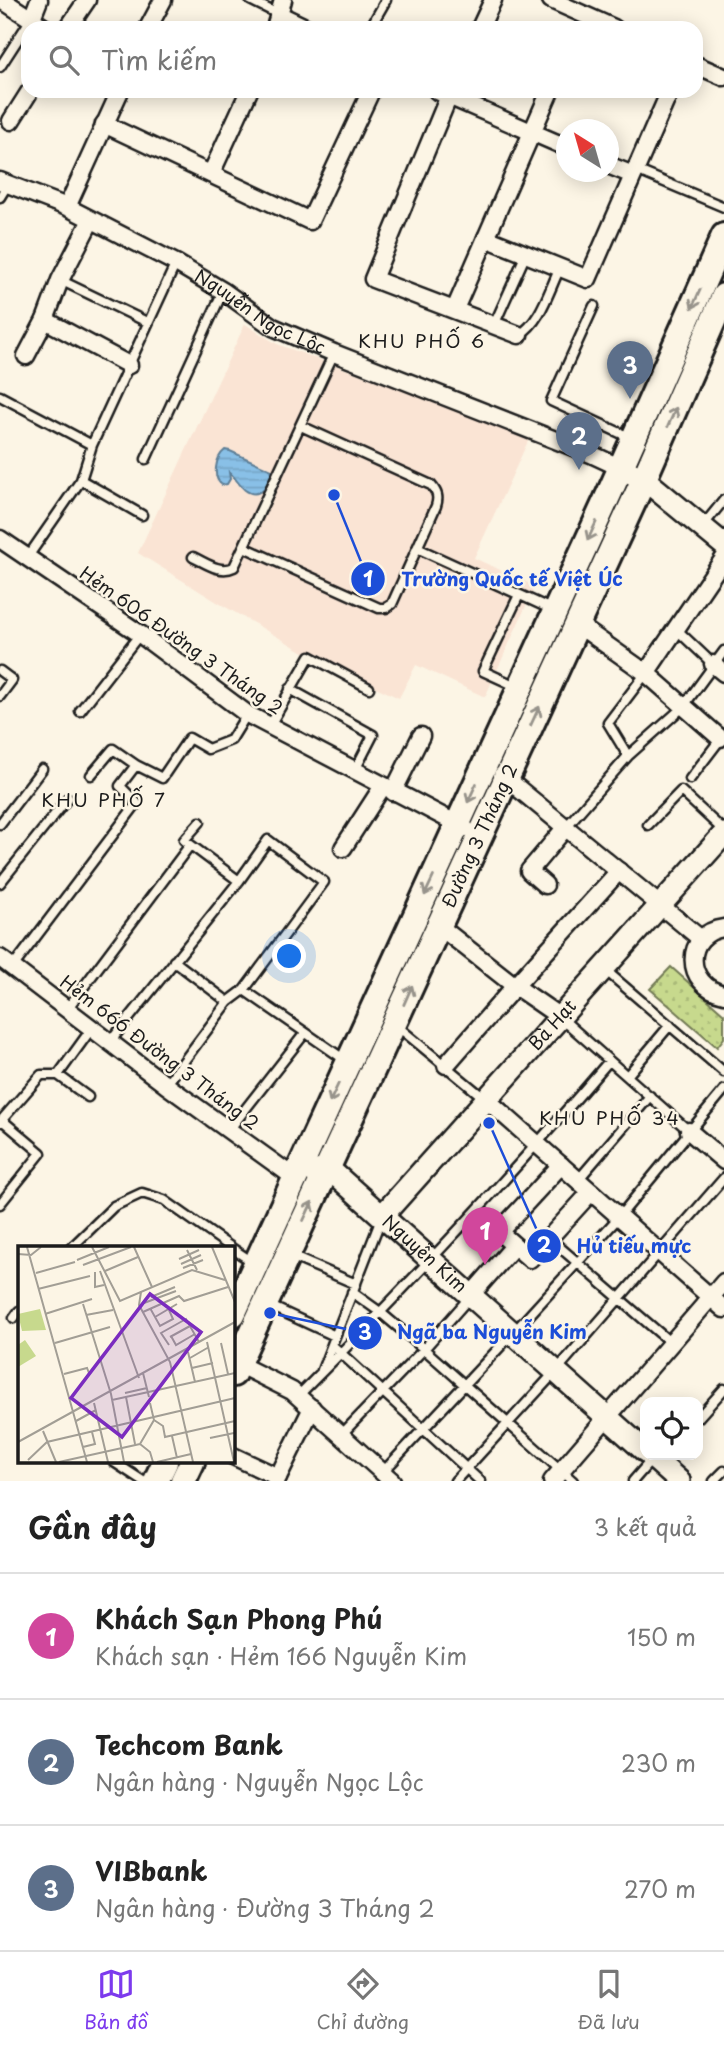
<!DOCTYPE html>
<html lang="vi">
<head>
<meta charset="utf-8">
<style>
	body { margin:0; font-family:"Playpen Sans",sans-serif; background:#f6f6f6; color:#222 }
	.controls { position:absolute; right:21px; bottom:21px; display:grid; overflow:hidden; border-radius:14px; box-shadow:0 4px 18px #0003 }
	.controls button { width:63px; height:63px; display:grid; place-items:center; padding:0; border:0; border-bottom:2px solid #e0e0e0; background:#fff; color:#222; font:35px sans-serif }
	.compass { position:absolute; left:556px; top:119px; width:63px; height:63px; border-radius:50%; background:#fff; box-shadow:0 4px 18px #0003; rotate:323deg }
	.you { position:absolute; left:290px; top:957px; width:24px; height:24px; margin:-18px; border:5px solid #fff; border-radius:50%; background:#1a73e8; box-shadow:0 0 0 10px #1a73e833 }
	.badge { display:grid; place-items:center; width:46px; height:46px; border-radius:50%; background:#7c3aed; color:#fff; font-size:23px; font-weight:700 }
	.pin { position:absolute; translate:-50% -58px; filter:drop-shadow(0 2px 4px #0008) }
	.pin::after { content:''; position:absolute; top:37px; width:24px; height:21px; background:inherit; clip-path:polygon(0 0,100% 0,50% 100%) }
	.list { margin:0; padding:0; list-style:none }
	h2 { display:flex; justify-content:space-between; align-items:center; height:91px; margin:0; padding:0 28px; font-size:30px }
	h2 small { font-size:23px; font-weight:400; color:#767676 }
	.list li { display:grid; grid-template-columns:46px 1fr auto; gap:21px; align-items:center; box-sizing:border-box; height:126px; padding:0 28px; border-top:2px solid #e0e0e0 }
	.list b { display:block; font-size:26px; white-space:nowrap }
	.list p { margin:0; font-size:23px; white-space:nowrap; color:#767676 }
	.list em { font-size:23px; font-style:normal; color:#767676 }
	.icon { flex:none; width:38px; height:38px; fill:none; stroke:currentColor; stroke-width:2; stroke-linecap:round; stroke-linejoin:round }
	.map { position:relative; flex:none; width:724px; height:1481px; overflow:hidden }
	.search { position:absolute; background:#fff; box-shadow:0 4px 18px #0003; left:21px; right:21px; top:21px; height:77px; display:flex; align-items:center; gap:18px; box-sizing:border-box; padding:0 24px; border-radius:21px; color:#767676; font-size:26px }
	.sheet { height:469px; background:#fff }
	nav { display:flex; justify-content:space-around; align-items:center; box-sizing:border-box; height:98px; border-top:2px solid #e0e0e0; background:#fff; font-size:19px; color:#767676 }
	nav a { display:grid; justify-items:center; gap:4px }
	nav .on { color:#7c3aed }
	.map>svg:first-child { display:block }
	.built { fill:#fae4d4 }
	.park { fill:url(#park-dots); stroke:#727a54; stroke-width:2 }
	.water { fill:url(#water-rules); stroke:#5d7e96; stroke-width:2 }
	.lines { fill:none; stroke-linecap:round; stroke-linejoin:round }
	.lane-casing { stroke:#1c1c1c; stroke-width:13 }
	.street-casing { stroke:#1c1c1c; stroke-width:21 }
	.secondary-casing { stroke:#1c1c1c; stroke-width:26 }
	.primary-casing { stroke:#1c1c1c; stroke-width:30 }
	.lane { stroke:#fcf5e5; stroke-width:8 }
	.street { stroke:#fcf5e5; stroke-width:16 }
	.secondary { stroke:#fcf5e5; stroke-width:21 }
	.primary { stroke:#fcf5e5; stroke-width:24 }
	.oneway { stroke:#97938b }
	.labels { text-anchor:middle; stroke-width:5; stroke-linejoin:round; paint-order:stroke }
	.street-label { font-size:18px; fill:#1c1c1c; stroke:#fcf5e5 }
	.neighbourhood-label { font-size:19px; letter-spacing:2px; fill:#1c1c1c; stroke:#fcf5e5 }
	.inset-road { fill:none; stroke:#a29e95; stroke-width:2 }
	.view { fill:#7b2cbf; fill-opacity:0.15; stroke:#7b2cbf; stroke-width:3.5 }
	.inset-edge { fill:none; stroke:#1c1c1c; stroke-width:3.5 }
	.leader { fill:none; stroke:#1d4ed8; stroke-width:2.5 }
	.callout-dot { fill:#1d4ed8; stroke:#fcf5e5; stroke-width:2.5 }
	.mark-label { font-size:21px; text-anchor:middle; font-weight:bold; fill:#fff }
	.callout-label { font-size:19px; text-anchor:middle; font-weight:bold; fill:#1d4ed8; stroke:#fcf5e5; stroke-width:5; stroke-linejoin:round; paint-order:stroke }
</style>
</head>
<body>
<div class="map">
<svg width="724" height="1481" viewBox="0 0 724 1481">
	<defs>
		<pattern id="park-dots" width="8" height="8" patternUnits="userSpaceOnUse" patternTransform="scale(1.75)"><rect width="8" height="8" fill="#c7d98d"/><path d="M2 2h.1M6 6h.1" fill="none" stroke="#aaba79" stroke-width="1.8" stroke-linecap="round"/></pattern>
		<pattern id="water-rules" width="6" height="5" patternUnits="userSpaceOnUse" patternTransform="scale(1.75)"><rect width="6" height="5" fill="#89c0e7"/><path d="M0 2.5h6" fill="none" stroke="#76a4c6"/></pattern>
	</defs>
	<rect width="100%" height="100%" fill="#fcf5e5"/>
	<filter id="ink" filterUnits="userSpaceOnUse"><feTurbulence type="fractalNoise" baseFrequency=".0143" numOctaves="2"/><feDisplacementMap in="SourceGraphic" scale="14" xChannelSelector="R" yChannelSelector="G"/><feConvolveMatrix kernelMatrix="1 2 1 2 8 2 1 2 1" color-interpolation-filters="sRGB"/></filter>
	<g filter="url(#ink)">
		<path class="built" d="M245,324L277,344L530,437L474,558L535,586L485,697L416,665L399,698L314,658L217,602L138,553Z"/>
		<path class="park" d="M671,967L724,1014V1038L717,1047L650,989Z"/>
		<path class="water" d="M225,450L230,451L272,470C270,483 260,501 245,490C239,485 235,477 229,472L230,479L227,484L222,485C212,477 215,458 225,450Z"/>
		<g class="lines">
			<g class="lane-casing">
				<path id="lane" d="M250,0L278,14
					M370,28L386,0
					M0,67L31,19
					M636,170L724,207
					M0,197L8,184
					M60,280L147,322
					M594,306L551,401L631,438
					M494,325L526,254
					M519,335C541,322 549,290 560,268
					M0,396L92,445
					M146,459L223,291
					M81,480L142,515
					M702,527L724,500
					M244,547L379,608H386L392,604L436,506C439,497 437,492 431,485L301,426
					M417,548L553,610
					M193,557C206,563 220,574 234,567L334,353
					M27,558L81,480L92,445L176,263
					M675,628L713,664
					M0,671L12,680L0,696
					M518,687L483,671L519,595
					M290,689L373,735L354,772
					M80,711L140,634
					M269,727L310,656L369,688
					M628,756L608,723L646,673
					M91,775L113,749L136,765L162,778L189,738L208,749L231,740L247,714
					M690,779L722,737
					M200,822L184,840L239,881
					M0,824L42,769
					M648,825L681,791L724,831
					M566,827L628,756L683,707L724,651
					M0,883L68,798
					M174,961L228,1002
					M13,967L137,803L120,786L136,765
					M604,969L724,1072
					M244,990L345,1060
					M67,1009L190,845
					M560,1017L689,1131
					M397,1026L484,1098
					M110,1042L239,881L268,840L324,882L244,990L228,1002L166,1085
					M58,1075L92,1028
					M627,1076L670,1025
					M0,1122L41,1075H58L88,1097
					M229,1130L305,1033
					M578,1180L650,1096
					M0,1204L41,1153L2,1120
					M549,1238L671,1343
					M71,1248L114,1206L142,1193L164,1200L232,1248
					M233,1249L254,1263
					M291,1256L356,1284
					M352,1292L380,1312L424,1349L573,1481
					M268,1305L335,1336
					M14,1318L19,1311
					M332,1345L480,1481
					M322,1370L381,1219
					M298,1396C406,1288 510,1177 609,1061
					M698,1418L724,1389
					M341,1435L424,1349L469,1298
					M114,1462L143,1481
					M383,1472L513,1333L619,1217L724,1090
					M455,1481L556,1371L724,1178
					M633,1481L653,1458
					M714,1481L724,1471"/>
			</g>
			<g class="street-casing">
				<g id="street">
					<path d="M2,0L45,28"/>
					<path d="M551,0L614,28"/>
					<path d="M278,14L307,28"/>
					<path d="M32,18L39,0"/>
					<path d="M68,28L87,0"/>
					<path d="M148,28L163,0"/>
					<path d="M275,28L283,0"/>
					<path d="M480,28L493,0"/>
					<path d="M696,65L724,77"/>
					<path d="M437,91L566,147"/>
					<path d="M451,91L373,279L519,335"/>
					<path d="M11,121L30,91"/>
					<path d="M104,124L310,221L371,91"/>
					<path d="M608,165L633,175"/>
					<path d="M211,174L249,91"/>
					<path id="s1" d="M0,181L67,207L176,263L223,291L273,327L334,353L591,454L621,468"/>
					<path d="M67,207L120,91"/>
					<path d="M486,238L588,279L670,91"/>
					<path d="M455,309L550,91"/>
					<path d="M45,320L129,365"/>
					<path d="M26,356L45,320L60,280L91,220"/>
					<path d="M0,539L140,634L247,714L465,828"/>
					<path d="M577,624L646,673L720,738"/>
					<path d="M713,664L724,673"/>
					<path d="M646,673L724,558"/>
					<path d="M502,775L701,939"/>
					<path d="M393,792L421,736"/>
					<path d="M343,848L383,786"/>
					<path d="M545,885L529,871L566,827"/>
					<path d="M439,926L515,986L560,1017"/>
					<path d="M724,928C683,933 684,986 724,994"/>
					<path d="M0,958L166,1085L295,1178"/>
					<path d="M446,1065L515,986L619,871"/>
					<path d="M487,1100L724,1309"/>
					<path d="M689,1131L724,1161"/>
					<path d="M561,1165L499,1232L530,1259L591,1192"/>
					<path d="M471,1295L514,1246"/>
					<path d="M238,1364L292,1391L392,1481"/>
					<path d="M233,1456L278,1477"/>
					<path d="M276,1481L312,1408"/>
					<path d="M552,1481L724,1282"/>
				</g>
			</g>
			<g class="secondary-casing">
				<g id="secondary">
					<path d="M629,472L644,479L724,545"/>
					<path id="s2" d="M314,1172L328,1168L645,1451"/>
					<path id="s3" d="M382,1216L724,834"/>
					<path d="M650,1455L679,1481"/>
				</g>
			</g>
			<g class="primary-casing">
				<g id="primary">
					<path d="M233,1314L609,494L724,236"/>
					<path id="s4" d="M233,1374L644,479L724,296"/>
					<path d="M156,1481L165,1462"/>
					<path d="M183,1481L192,1462"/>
				</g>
			</g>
			<use href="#lane" class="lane"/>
			<use href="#street" class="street"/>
			<use href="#secondary" class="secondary"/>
			<use href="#primary" class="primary"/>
		</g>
		<defs><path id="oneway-shaft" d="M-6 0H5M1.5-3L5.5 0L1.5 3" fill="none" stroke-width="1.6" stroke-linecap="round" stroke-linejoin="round" transform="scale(1.75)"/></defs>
		<g class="oneway">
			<use href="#oneway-shaft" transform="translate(696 299) rotate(114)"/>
			<use href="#oneway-shaft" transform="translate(672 417) rotate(-66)"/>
			<use href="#oneway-shaft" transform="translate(592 531) rotate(115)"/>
			<use href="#oneway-shaft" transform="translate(535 716) rotate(-65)"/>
			<use href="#oneway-shaft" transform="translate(472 793) rotate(115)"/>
			<use href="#oneway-shaft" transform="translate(429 886) rotate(115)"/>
			<use href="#oneway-shaft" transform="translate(408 995) rotate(-66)"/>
			<use href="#oneway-shaft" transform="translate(334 1093) rotate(115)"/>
			<use href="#oneway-shaft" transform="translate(308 1211) rotate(-65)"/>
		</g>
	</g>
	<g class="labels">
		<g class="street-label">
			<text dy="6" stroke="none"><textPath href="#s1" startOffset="292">Nguyễn Ngọc Lộc</textPath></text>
			<text transform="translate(181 641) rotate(35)" y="6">Hẻm 606 Đường 3 Tháng 2</text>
			<text dy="6" stroke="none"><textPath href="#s4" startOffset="592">Đường 3 Tháng 2</textPath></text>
			<text dy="6" stroke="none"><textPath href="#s3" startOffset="256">Bà Hạt</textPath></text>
			<text transform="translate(159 1053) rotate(37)" y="6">Hẻm 666 Đường 3 Tháng 2</text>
			<text dy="6" stroke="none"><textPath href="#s2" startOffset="144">Nguyễn Kim</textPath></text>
		</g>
		<g class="neighbourhood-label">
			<text x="422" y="348">KHU PHỐ 6</text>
			<text x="104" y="807">KHU PHỐ 7</text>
			<text x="610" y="1125">KHU PHỐ 34</text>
		</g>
	</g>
	<g transform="translate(18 1246)">
		<rect width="217" height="217" fill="#fcf5e5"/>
		<path d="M22,63L28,84L4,85L0,68ZM7,94L18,110L0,121V99Z" fill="#c7d98d"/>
		<path class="inset-road" d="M9,1L69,216M74,1L102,55L174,24L207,34M116,1L134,41M194,1L217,56M169,4L179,24M0,8L13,9L23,1M161,13L181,4M59,14L91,1M163,18L183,9M65,19L113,1M165,22L185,14M82,25L121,132M87,25L120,11M77,26V41L86,39M18,27L57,16M20,43L72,30M123,46L121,59L152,116L175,216M133,51L157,41M126,57L158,45M65,58L93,148L106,216M132,62L142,80L155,73L151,64M125,66L161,50L166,55L210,41M27,68L74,53M68,69L95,64M137,71L159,58M153,90L158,99L177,88M152,91L172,80M189,96L216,216M37,97L92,81M203,97L210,128M151,99L143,87L168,73L181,96M170,106L177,136M172,112L191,101M174,122L195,117M125,127L131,151M46,128L69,122L71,127M107,147L129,142M108,151L117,198M94,154L217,127M76,157L90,216M136,174L145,180L147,191L217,175M58,175L78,164M25,185L38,216M154,190L159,212M192,192L216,187M0,196L217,76M122,198L136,174L132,157M122,198L132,206L135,216M65,201L77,198L74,186M10,214L29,196L217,152M41,216L122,198M139,216L173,208"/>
		<path class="view" d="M132,48L183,86L104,191L53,152Z"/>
		<rect width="217" height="217" class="inset-edge"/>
	</g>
	<path class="leader" d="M334 495L368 579M489 1123L544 1246M270 1313L365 1333"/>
	<g class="callout-dot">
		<circle cx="334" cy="495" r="7"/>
		<circle cx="489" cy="1123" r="7"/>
		<circle cx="270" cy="1313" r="7"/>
		<circle cx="368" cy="579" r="18"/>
		<circle cx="544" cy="1246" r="18"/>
		<circle cx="365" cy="1333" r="18"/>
	</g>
	<g class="mark-label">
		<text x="368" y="587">1</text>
		<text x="544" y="1253">2</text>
		<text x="365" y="1340">3</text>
	</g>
	<g class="callout-label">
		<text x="512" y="586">Trường Quốc tế Việt Úc</text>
		<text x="634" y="1253">Hủ tiếu mực</text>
		<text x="492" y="1339">Ngã ba Nguyễn Kim</text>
	</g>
</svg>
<div class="controls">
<button><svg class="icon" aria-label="locate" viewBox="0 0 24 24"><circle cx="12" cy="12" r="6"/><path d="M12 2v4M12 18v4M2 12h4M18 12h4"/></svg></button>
</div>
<svg class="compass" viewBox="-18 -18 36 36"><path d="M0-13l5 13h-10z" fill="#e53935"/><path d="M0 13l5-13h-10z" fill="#767676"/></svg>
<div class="you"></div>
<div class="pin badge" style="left:485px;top:1265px;background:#d1479c">1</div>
<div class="pin badge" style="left:579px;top:470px;background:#5c6f8a">2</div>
<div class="pin badge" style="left:630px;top:399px;background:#5c6f8a">3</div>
<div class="search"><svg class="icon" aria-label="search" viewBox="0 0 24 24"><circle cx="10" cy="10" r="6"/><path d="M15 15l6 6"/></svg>Tìm kiếm</div>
</div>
<section class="sheet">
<h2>Gần đây<small>3 kết quả</small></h2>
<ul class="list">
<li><span class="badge" style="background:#d1479c">1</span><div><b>Khách Sạn Phong Phú</b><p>Khách sạn · Hẻm 166 Nguyễn Kim</p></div><em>150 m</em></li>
<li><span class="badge" style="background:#5c6f8a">2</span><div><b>Techcom Bank</b><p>Ngân hàng · Nguyễn Ngọc Lộc</p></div><em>230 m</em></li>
<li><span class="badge" style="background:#5c6f8a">3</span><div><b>VIBbank</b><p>Ngân hàng · Đường 3 Tháng 2</p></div><em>270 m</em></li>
</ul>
</section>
<nav>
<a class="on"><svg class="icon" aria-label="map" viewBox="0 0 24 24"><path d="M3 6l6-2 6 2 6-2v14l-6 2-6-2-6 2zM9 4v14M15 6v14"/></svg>Bản đồ</a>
<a><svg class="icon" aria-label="directions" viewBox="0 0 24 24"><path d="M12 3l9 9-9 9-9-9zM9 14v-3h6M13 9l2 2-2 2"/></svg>Chỉ đường</a>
<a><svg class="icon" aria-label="saved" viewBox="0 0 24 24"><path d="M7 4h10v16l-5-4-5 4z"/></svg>Đã lưu</a>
</nav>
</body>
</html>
